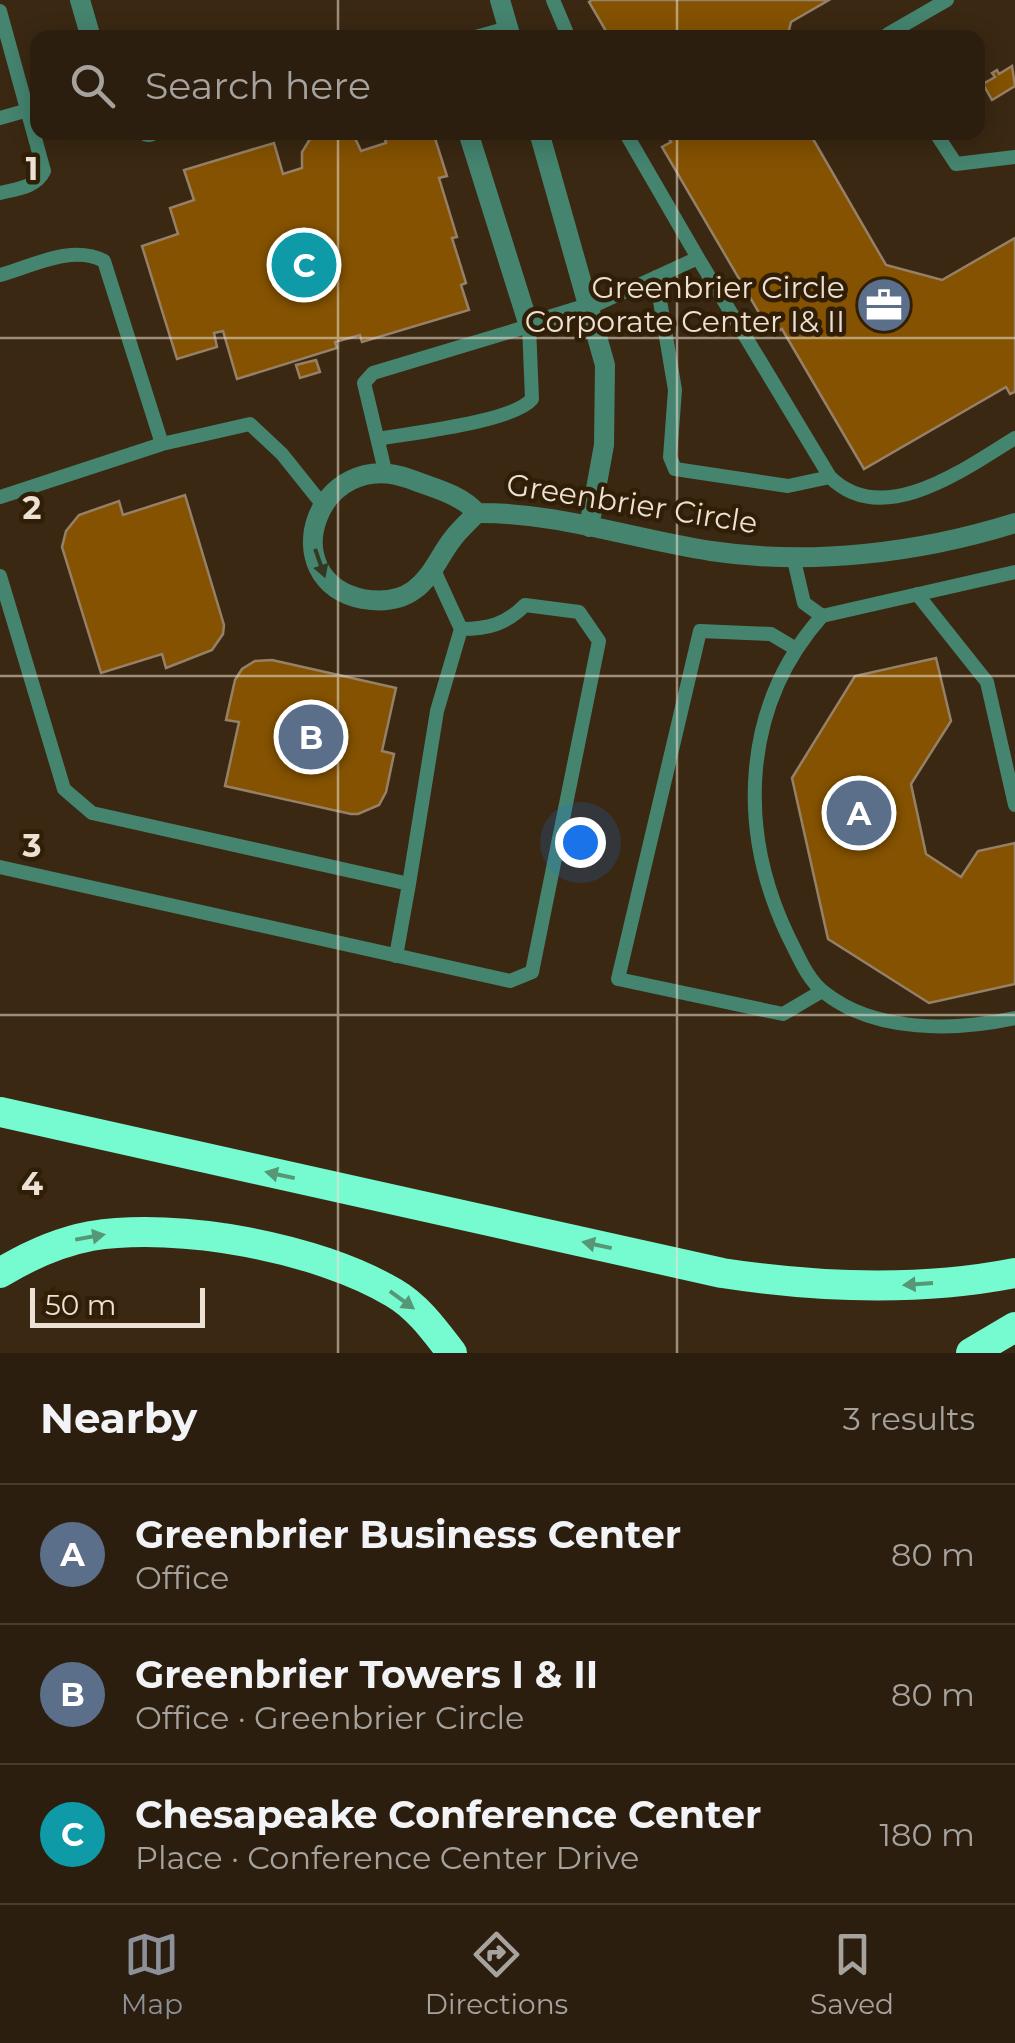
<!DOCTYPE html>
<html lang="en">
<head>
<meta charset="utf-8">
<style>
	body { margin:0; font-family:Montserrat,sans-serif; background:#382b1c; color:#f1f3f6 }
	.scale { position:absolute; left:30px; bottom:25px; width:175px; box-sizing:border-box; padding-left:10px; border:5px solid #ede1d3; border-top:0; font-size:28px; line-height:35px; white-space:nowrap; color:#ede1d3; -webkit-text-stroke:8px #301e07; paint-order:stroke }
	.you { position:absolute; left:580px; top:842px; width:35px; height:35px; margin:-25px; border:8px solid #fff; border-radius:50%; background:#1a73e8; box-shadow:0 0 0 15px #1a73e833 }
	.badge { display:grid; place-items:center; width:65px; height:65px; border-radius:50%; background:#8c9099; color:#fff; font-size:32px; font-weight:700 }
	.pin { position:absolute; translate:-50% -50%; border:5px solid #fff; box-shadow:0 2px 10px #0006 }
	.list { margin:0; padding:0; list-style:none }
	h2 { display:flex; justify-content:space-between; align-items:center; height:130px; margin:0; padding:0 40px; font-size:42px }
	h2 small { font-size:32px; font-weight:400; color:#a6a29e }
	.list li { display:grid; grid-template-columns:65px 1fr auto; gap:30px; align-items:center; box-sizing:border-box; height:140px; padding:0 40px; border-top:2px solid #483c2e }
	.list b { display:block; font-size:38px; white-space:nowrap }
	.list p { margin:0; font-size:32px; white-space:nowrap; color:#a6a29e }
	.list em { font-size:32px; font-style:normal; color:#a6a29e }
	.icon { flex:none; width:55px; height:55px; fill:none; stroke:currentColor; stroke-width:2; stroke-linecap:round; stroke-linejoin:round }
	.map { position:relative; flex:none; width:1015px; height:1353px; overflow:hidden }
	.search { position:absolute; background:#2c1e0e; box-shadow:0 5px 25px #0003; left:30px; right:30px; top:30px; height:110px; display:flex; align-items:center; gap:25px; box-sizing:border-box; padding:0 35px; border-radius:20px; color:#a6a29e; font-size:38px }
	.sheet { height:550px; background:#2c1e0e }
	nav { display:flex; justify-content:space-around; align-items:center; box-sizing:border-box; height:140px; border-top:2px solid #483c2e; background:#2c1e0e; font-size:28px; color:#a6a29e }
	nav a { display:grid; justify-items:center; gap:5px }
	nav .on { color:#8c9099 }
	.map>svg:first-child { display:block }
	.building { fill:#845200; stroke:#968068; stroke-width:2.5 }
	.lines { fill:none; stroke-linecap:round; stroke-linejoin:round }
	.lane { stroke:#45846f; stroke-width:14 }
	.street { stroke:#45846f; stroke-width:20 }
	.highway { stroke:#76fad0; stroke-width:30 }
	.oneway { fill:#353821 }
	.oneway2 { fill:#569776 }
	.grid { fill:none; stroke:#ede1d3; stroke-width:2.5; stroke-opacity:0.55 }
	.labels { text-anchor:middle; stroke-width:9; stroke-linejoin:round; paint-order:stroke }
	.poi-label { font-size:30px; fill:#ede1d3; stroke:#301e07; text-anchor:end }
	.street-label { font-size:30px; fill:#ede1d3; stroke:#301e07 }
	.grid-label { font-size:32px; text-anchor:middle; font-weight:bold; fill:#ede1d3; stroke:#301e07; stroke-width:9; stroke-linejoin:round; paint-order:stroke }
</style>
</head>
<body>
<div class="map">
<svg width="1015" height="1353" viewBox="0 0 1015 1353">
	<rect width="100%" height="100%" fill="#3a2812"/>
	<path class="building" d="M592,0H829L791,22L787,38H610L589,2Z
		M1012,66L1015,86L992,100L983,84L995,77L992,73L997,70L999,74Z
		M308,132H346L356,140L361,151L386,143L383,132H433L447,176L439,178L457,237L452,238L466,283L461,285L469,310L362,342L360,335L335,342L337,348L237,379L223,331L214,333L217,347L177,359L142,246L178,234L170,208L194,200L184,170L274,143L283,174L302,168V152L310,139Z
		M665,132H809L886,265L942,280L1015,238V392L1010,394L1006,387L864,469L782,329L772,335L662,147L671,142Z
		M316,360L320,372L300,378L296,365Z
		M185,495L224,625L223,634L212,650L166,668L162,654L101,673L62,547L66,531L79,515L119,501L123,515Z
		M936,658L951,721L911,784L926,854L961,877L978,851L1015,843V984L929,1003L828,939L792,778L855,676Z
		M272,660L396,688L382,751L394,754L386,792L379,805L358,814H351L225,786L239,722L226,720L235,680L242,669L255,661Z"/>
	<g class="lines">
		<path class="lane" d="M553,0L569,38
			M0,11L44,171C37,187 16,189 0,193
			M472,38L508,28
			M887,38L888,34L947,0
			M0,118L28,110
			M625,132L698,258
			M935,132L956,164L1015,157
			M0,275C33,266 72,244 104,261L162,444
			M656,277L675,390L670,457L675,469L788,486L830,477
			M591,307L698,258L830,477C883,530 966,468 1015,438
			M378,439C411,433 513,422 532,399L529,326L373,373L364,383L386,475
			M0,497L162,444L250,424L282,454L322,504
			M793,556L804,603L822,616L1015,572
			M0,576L64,789L92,813L409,884L437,711L461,629L433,568
			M917,594L987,682L1015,805
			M822,616C742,706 737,829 788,936C798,955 807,980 825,993C876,1033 955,1031 1015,1018
			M796,649L771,634L700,631L618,979L783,1014L822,991
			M0,867L510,981L532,972L599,641L579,612L525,605C506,624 489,629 461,629
			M396,956L409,884"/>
		<path class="street" d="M80,0L91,38
			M500,0L511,38
			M147,132H150
			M468,132L529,326L591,307
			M539,132L605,365L604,445L589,527
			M477,513C461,494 433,488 410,479C317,444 271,580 363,599C381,602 399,601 414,590C431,578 439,557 451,541C458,531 468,522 477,513C557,512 632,539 711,551C811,566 919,553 1015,523"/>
		<path class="highway" d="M0,1112L722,1273C820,1288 918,1292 1015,1273
			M0,1273C28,1256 59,1242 91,1236C179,1222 317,1247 394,1293C418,1307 435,1331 452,1353
			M971,1353L1015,1327"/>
	</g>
	<defs><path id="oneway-solid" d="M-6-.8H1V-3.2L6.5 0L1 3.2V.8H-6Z" transform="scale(2.5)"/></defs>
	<use class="oneway" href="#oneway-solid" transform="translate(320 563) rotate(71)"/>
	<g class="oneway2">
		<use href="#oneway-solid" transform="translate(280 1175) rotate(-168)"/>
		<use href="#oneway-solid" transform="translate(90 1237) rotate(-10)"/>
		<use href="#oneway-solid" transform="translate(597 1245) rotate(-168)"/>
		<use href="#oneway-solid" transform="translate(918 1284) rotate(176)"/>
		<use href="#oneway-solid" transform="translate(402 1300) rotate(36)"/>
	</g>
	<path class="grid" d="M338,0V38M677,0V38M338,132V1353M677,132V1353M0,338H1015M0,676H1015M0,1015H1015"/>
	<defs>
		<g id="office-disc" transform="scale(2.875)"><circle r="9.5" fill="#5c6f8a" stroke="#301e07"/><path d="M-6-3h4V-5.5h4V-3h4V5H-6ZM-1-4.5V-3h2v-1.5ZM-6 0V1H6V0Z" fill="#fff"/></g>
	</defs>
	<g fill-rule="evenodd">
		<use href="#office-disc" x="884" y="305"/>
	</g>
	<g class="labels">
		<g class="poi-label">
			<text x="845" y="298">Greenbrier Circle<tspan x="845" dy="34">Corporate Center I&amp; II</tspan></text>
		</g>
		<g class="street-label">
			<text transform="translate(632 504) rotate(9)" y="10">Greenbrier Circle</text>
		</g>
	</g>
	<g class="grid-label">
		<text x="32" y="180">1</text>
		<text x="32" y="519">2</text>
		<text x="32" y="857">3</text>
		<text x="32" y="1195">4</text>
	</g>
</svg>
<div class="scale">50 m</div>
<div class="you"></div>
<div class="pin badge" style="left:859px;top:813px;background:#5c6f8a">A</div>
<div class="pin badge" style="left:311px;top:737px;background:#5c6f8a">B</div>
<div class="pin badge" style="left:304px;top:265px;background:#0f9aa8">C</div>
<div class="search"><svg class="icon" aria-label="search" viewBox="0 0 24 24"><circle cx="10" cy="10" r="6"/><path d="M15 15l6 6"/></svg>Search here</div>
</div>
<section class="sheet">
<h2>Nearby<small>3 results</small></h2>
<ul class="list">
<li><span class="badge" style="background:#5c6f8a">A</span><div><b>Greenbrier Business Center</b><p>Office</p></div><em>80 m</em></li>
<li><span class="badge" style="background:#5c6f8a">B</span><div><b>Greenbrier Towers I &amp; II</b><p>Office · Greenbrier Circle</p></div><em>80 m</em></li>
<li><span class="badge" style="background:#0f9aa8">C</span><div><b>Chesapeake Conference Center</b><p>Place · Conference Center Drive</p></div><em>180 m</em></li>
</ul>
</section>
<nav>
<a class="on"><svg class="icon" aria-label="map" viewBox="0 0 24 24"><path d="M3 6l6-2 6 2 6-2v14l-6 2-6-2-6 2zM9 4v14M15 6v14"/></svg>Map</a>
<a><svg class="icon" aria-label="directions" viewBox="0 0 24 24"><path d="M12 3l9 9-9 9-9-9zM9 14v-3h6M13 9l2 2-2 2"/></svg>Directions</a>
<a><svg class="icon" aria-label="saved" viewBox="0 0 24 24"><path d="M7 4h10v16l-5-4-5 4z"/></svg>Saved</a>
</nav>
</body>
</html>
